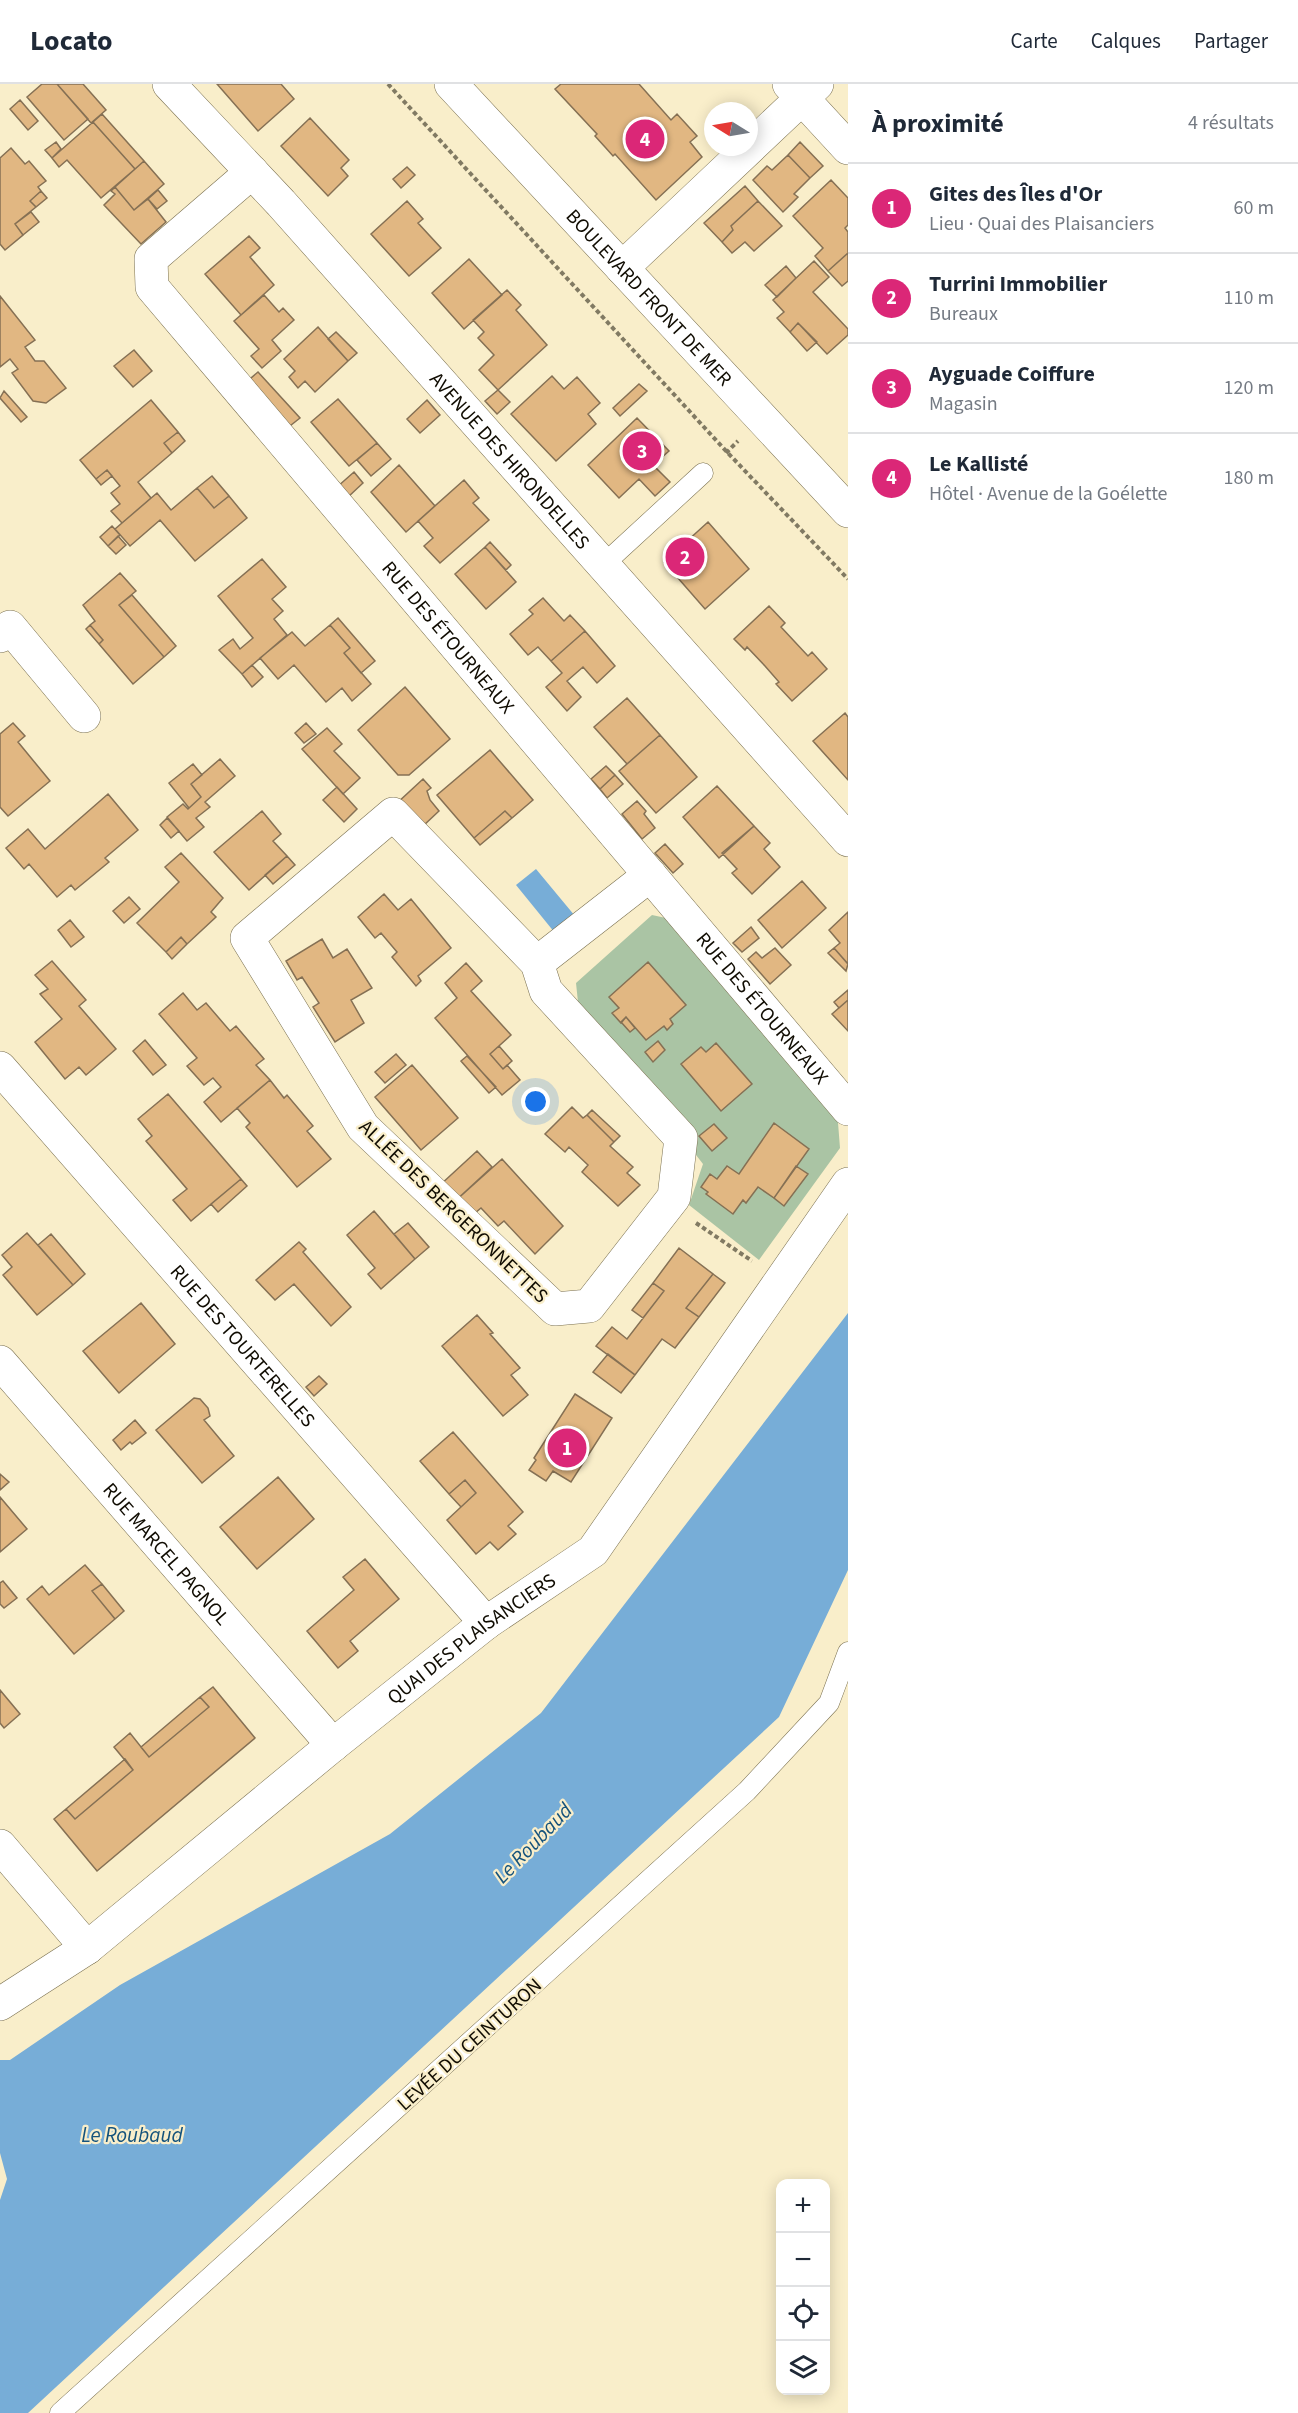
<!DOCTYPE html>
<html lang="fr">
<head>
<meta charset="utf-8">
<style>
	body { margin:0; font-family:"Source Sans 3",sans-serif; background:#f2f2f3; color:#1f2937 }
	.controls { position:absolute; right:18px; bottom:18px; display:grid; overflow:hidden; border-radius:12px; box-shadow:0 3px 15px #0003 }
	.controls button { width:54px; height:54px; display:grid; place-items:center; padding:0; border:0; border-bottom:2px solid #e0e1e3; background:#fff; color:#1f2937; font:30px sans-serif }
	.compass { position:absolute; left:704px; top:18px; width:54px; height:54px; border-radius:50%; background:#fff; box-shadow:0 3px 15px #0003; rotate:281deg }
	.you { position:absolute; left:536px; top:1018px; width:21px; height:21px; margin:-15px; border:4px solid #fff; border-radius:50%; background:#1a73e8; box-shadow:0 0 0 9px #1a73e833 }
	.badge { display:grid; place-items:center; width:39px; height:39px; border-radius:50%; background:#db2777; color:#fff; font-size:20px; font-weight:700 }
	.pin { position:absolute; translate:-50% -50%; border:3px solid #fff; box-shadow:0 2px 6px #0006 }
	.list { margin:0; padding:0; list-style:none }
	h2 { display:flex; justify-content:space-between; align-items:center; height:78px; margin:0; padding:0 24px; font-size:26px }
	h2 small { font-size:20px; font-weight:400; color:#747a83 }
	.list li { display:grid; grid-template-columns:39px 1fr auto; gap:18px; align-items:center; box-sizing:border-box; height:90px; padding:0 24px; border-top:2px solid #e0e1e3 }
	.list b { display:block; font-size:22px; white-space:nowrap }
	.list p { margin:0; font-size:20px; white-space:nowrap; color:#747a83 }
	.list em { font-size:20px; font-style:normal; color:#747a83 }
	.icon { flex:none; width:33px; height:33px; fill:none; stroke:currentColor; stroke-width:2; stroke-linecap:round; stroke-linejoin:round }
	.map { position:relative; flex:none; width:848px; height:2329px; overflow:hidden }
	header { display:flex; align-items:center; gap:36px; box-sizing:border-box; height:84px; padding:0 30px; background:#fff; border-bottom:2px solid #e0e1e3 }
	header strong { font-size:28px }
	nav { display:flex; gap:33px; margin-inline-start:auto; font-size:21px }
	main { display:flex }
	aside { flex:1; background:#fff }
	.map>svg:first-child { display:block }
	.green { fill:#aac4a4 }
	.water { fill:#77add7 }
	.building { fill:#e1b782; stroke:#857054; stroke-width:1.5 }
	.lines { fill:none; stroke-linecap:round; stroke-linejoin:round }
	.lane-casing { stroke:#7b7151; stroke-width:21 }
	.street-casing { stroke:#7b7151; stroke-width:34 }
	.secondary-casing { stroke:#7b7151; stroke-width:34 }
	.path { stroke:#817a63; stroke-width:4; stroke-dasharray:4.5 3; stroke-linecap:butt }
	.lane { stroke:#fff; stroke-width:20 }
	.street { stroke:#fff; stroke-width:33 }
	.secondary { stroke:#fff; stroke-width:33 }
	.labels { text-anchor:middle; stroke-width:4.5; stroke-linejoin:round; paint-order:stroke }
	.street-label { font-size:20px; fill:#100c02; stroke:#f9eeca }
	.water-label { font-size:21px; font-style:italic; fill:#15537c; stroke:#f9eeca }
</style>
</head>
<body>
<header>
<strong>Locato</strong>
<nav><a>Carte</a><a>Calques</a><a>Partager</a></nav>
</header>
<main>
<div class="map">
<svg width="848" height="2329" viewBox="0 0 848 2329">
	<rect width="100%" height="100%" fill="#f9eeca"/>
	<path class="green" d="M652,831L675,836L837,1026L840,1064L759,1176L689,1121L703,1080L578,918L576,899Z"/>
	<path class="water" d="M536,785L575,832L555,849L516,801Z
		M848,1229V1486L779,1633L28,2329H0V2116L7,2095L0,2069V1976H10L120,1901L390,1750L541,1629Z"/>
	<path class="building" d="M42,0H57L88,35L64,56L27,13Z
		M57,0H83L106,26L91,39Z
		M217,0H281L294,15L258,47Z
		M561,0H639L671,36L677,30L697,52L690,58L702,73L656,116L615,70L613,72L605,63L595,52L597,50L555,5Z
		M20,16L38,37L28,46L10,25Z
		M102,30L144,77L135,85L93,38Z
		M310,34L349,76L341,84L348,92L328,112L281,62Z
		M93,38L135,85L101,114L67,76L59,83L52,74Z
		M56,58L61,65L52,74L45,66Z
		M800,58L823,82L810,94L788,71Z
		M11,64L25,80L29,77L46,97L38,103L41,107L30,117L36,123L15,140L23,151L5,166L0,160V74Z
		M788,71L810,94L794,110L798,113L783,128L753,96L767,82L772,86Z
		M144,77L164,100L134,126L115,103Z
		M407,83L415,91L401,104L393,95Z
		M831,96L848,114V141L845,144L848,148V169L828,187L815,172L823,164L793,132Z
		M745,102L758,117L731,142L733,146L722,158L704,139Z
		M115,103L134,126L148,115L166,138L141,160L104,121L115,110L111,107Z
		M158,106L167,117L157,125L148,115Z
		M41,107L47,114L36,123L30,117Z
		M407,117L423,135L418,139L441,164L409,192L371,150Z
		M758,117L782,142L754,167L745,158L732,169L722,158L733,146L731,142Z
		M31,128L39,138L23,151L15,140Z
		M249,152L260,164L250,173L274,201L241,231L205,190Z
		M848,169V197L842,202L828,187Z
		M469,175L502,211L464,245L432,209Z
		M814,177L829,193L813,208L848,245V251L827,270L798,239L790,248L777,234L784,228L773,216Z
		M786,182L796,194L777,213L765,201Z
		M507,206L521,221L516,226L547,261L498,306L479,286L494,271L478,254L484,248L473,236Z
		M264,211L279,228L283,224L294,236L272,256L281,267L262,284L251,272L259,265L234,237Z
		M0,212L35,256L25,263L35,277H44L66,304L46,319L33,317L12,289L18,285L10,275L0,283Z
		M798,239L817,258L807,267L790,248Z
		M318,243L348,277L315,308L305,297L298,304L289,293L295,287L284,275Z
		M336,248L357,269L348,277L328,255Z
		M134,266L152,287L133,303L114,282Z
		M258,288L300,334L286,345L245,299Z
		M552,292L564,305L577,293L600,319L588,330L596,340L556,377L511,330Z
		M639,300L647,307L620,332L613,324Z
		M498,306L510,318L497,330L485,317Z
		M4,307L27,333L21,338L0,314Z
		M338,315L377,359L349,382L311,338Z
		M151,316L178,348L164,359L172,369L138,398L151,414L122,439L111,427L120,420L111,409L120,402L107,386L96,395L80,376Z
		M427,316L440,331L420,349L407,335Z
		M637,334L669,367L653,381L670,398L655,412L639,395L619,414L588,381Z
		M178,348L185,357L172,369L164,359Z
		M377,359L391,375L371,392L357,376Z
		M399,381L435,422L406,448L371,408Z
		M107,386L112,392L101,401L96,395Z
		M354,388L363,399L347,414L337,403Z
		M212,392L229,412L214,424L197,404Z
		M464,396L479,414L473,419L489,436L440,479L424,462L433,454L418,437Z
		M197,404L214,424L229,412L247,434L195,477L160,436L130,462L115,445L157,409L171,426Z
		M708,438L749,485L705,525L664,478Z
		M112,442L120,451L108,462L100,453Z
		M118,452L126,461L116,470L108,462Z
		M490,458L511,481L506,486L485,463Z
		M485,463L516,498L486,525L455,490Z
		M262,475L286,503L272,515L283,527L274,535L287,551L242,590L219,566L233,555L240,565L253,554L218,512Z
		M120,489L136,507L119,521L164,573L133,600L99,560L103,556L90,541L95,537L83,521Z
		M132,511L176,562L164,573L119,521Z
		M543,514L564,537L570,531L585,547L551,577L538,563L528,571L510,550L533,530L529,526Z
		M769,522L785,539L781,543L808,572L812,568L827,585L792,617L776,600L779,598L765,582L747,563L745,566L734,555Z
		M338,534L375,577L361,589L344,569L350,564L330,541Z
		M90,541L103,556L99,560L86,545Z
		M330,541L350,564L344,569L371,600L352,617L342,604L326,618L294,581L278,595L260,574L292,548L305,562Z
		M585,547L615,582L597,599L583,583L567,597L581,613L567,627L546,603L562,589L551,577Z
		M252,581L263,593L252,603L242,590Z
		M405,603L450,655L409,691H398L358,646Z
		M627,614L660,651L627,680L594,643Z
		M845,629L848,633V696L813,657Z
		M13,639L25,652L18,658L50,697L8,732L0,723V650Z
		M306,639L316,650L304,659L295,649Z
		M327,644L342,660L334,667L360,694L343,710L302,665Z
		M660,651L697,693L656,729L619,687Z
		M490,666L533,716L512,734L505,727L474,754L437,711Z
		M220,675L235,692L205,718L210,723L196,734L204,743L187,757L167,733L183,720L188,725L201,713L191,700Z
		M193,680L202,691L191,700L201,713L189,724L169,699Z
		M606,682L615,691L600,705L591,695Z
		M615,691L623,700L607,714L600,705Z
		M423,695L431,704L427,707L430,716L439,727L423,742L395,721Z
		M717,702L754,742L719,774L683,733Z
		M337,703L357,725L344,738L323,716Z
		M108,710L138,746L105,774L109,778L75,806L71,801L57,813L29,780L24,785L6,764L28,745L45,765Z
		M637,717L646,727L644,730L655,744L642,755L622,730Z
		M262,727L281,750L273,757L287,772L249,806L214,768Z
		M505,727L512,734L480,761L474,754Z
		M167,734L179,747L171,754L160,741Z
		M754,742L770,759L764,765L780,783L752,810L732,789L737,785L722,769Z
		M665,760L683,780L673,789L655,769Z
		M181,769L223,814L211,828L216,833L187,860L181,853L166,868L137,839L179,798L165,783Z
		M287,772L295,781L273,800L265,791Z
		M802,797L826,824L782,864L758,836Z
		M384,810L398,826L411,815L451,864L418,892L421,897L416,902L392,873L397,868L381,849L375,854L358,833Z
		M129,813L140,825L124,839L113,827Z
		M848,828V880L834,864L840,859L829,846Z
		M70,836L84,853L71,863L58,846Z
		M751,843L759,854L742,868L733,859Z
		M181,853L187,860L172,875L166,868Z
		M322,855L333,874L347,865L372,904L351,916L364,939L335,958L313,923L319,919L302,893L297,896L286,877Z
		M775,864L791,881L770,900L748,875L756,868L762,874Z
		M834,864L848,880L846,887L828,869Z
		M52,877L86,916L79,922L116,965L86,991L79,983L65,995L35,958L62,935L40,910L48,905L35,891Z
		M648,878L686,921L670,935L673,940L667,946L664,942L646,956L626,933L621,939L612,929L619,924L609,913Z
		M466,879L482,897L471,907L511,951L490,970L503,985L507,981L520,996L502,1011L435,934L457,914L445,899Z
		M848,906V916L839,924L834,918Z
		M183,909L197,926L206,919L230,947L236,942L264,975L256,981L270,996L221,1038L204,1018L221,1003L213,994L204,1001L187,982L197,974L159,930Z
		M848,916V947L832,930Z
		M626,933L635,944L630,948L621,938Z
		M145,956L166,981L153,991L133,967Z
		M658,957L665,966L653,978L645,968Z
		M716,959L752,1000L721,1027L681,980L701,963L706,968Z
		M499,962L512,977L503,985L490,970Z
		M396,970L406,981L385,999L375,988Z
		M467,972L496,1003L489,1009L461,977Z
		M412,981L458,1034L421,1066L375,1013Z
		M270,996L284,1014L287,1011L313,1042L307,1047L331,1075L297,1103L246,1043L250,1039L237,1024Z
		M168,1010L241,1095L191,1137L173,1116L187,1105L146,1057L152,1052L138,1035Z
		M572,1023L583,1034L587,1031L614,1058L610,1062L633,1083L627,1089L640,1101L618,1122L582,1088L588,1081L569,1063L565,1068L545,1050Z
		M592,1026L620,1052L614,1058L587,1031Z
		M774,1039L809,1065L774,1114L758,1103L746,1119L743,1116L733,1130L706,1110L708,1108L701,1103L710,1090L717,1095L727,1082L739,1090Z
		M714,1040L727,1054L712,1067L699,1052Z
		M477,1067L492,1083L453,1119L439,1102Z
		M502,1075L563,1142L535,1170L504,1137L498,1142L481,1124L468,1135L453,1119Z
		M796,1082L808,1090L784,1122L774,1114Z
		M241,1095L247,1102L218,1128L211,1120Z
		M374,1127L415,1175L381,1205L368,1190L375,1184L347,1151Z
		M408,1139L429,1163L415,1175L394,1150Z
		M27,1149L73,1201L37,1231L3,1191L12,1183L2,1171Z
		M51,1150L85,1190L73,1201L38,1161Z
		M299,1158L306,1165L303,1168L351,1223L331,1242L294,1200L275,1216L256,1196Z
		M679,1164L713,1190L686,1224L699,1233L675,1264L662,1255L635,1291L596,1262L612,1243L627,1255L664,1207L653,1199Z
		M713,1190L725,1199L699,1233L686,1224Z
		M653,1199L664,1207L643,1234L632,1226Z
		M141,1219L175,1260L119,1309L83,1267Z
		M477,1231L493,1249L490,1250L520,1284L511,1291L528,1311L503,1332L442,1262Z
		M608,1270L635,1291L621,1309L593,1288Z
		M319,1292L327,1300L314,1312L306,1303Z
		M575,1310L612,1334L571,1398L553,1387L546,1397L529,1386L536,1376L534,1374Z
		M194,1314L200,1315L208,1324L210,1332L204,1336L234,1372L202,1399L156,1346Z
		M135,1336L146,1349L132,1360L130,1358L121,1366L113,1356Z
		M453,1348L523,1428L508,1442L516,1450L498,1466L490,1458L476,1470L447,1436L476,1409L465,1396L449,1410L420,1377Z
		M0,1390L9,1398L0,1406Z
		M278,1393L314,1435L257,1485L220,1443Z
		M465,1396L476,1409L461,1423L449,1410Z
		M0,1413L27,1445L0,1468Z
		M365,1475L399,1515L350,1557L358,1567L338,1584L307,1547L354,1506L343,1493Z
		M85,1481L102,1500L92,1507L115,1535L74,1570L27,1515L42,1502L49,1511Z
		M3,1497L17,1514L4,1524L0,1520V1499Z
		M102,1500L124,1527L115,1535L92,1507Z
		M213,1603L255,1654L97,1787L54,1735L66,1725L75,1735L133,1686L114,1663L130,1649L149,1673L209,1623L200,1613Z
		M0,1606L20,1630L4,1644L0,1639Z
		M200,1613L209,1623L149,1673L141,1663Z
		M125,1675L133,1686L75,1735L66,1725Z"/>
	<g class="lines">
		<g class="lane-casing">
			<path id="lane" d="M603,481L703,389
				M60,2329L747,1707L829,1619L848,1568"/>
		</g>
		<g class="street-casing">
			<g id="street">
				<path id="s1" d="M169,0L281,119L848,756"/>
				<path d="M789,0L848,64"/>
				<path id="s2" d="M252,88L151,175L152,203L848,1025"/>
				<path d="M622,184L817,0"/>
				<path d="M0,552L10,543L84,632"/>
				<path d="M393,730L537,879L546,907L681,1054L674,1113L589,1222L555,1225L363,1043L247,854Z"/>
				<path d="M537,879L650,791"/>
				<path id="s3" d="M0,984L486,1539"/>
				<path id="s4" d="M0,1278L333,1661"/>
				<path d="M0,1762L87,1864"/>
				<path id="s5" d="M0,1920L87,1864L333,1661L486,1539L593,1467L848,1100"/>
			</g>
		</g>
		<g class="secondary-casing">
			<g id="secondary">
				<path id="s6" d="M451,0L848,427"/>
			</g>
		</g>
		<path class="path" d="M388,0L727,368L848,495
			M726,369L738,357
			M696,1139L752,1177"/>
		<use href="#lane" class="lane"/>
		<use href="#street" class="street"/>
		<use href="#secondary" class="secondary"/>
	</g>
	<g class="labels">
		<g class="street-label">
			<text dy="7" stroke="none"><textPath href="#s6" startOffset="291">BOULEVARD FRONT DE MER</textPath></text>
			<text dy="7" stroke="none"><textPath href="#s1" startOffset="508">AVENUE DES HIRONDELLES</textPath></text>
			<text dy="7" stroke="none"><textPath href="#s2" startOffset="620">RUE DES ÉTOURNEAUX</textPath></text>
			<text dy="7" stroke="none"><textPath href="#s2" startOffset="1106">RUE DES ÉTOURNEAUX</textPath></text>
			<text transform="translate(454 1127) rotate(44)" y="7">ALLÉE DES BERGERONNETTES</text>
			<text dy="7" stroke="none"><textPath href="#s3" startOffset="369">RUE DES TOURTERELLES</textPath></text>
			<text dy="7" stroke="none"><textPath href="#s4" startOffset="254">RUE MARCEL PAGNOL</textPath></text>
			<text dy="7" stroke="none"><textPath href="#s5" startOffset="597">QUAI DES PLAISANCIERS</textPath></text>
			<text transform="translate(469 1960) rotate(-42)" y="7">LEVÉE DU CEINTURON</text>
		</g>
		<g class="water-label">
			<text transform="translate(533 1759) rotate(-46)" y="7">Le Roubaud</text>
			<text x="132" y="2058">Le Roubaud</text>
		</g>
	</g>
</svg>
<div class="controls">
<button>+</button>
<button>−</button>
<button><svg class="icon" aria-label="locate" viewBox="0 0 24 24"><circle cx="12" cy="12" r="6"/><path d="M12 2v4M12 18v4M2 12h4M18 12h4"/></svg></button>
<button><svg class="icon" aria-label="layers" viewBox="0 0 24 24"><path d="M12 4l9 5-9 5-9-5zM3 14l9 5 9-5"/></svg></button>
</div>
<svg class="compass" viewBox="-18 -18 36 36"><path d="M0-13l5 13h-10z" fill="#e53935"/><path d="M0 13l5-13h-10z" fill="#747a83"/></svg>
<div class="you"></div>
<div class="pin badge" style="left:567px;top:1364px">1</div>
<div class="pin badge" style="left:685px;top:473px">2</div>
<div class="pin badge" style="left:642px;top:367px">3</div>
<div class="pin badge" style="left:645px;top:55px">4</div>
</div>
<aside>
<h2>À proximité<small>4 résultats</small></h2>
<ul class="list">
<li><span class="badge">1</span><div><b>Gites des Îles d'Or</b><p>Lieu · Quai des Plaisanciers</p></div><em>60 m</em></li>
<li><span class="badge">2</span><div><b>Turrini Immobilier</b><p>Bureaux</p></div><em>110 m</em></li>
<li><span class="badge">3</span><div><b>Ayguade Coiffure</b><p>Magasin</p></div><em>120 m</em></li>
<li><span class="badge">4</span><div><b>Le Kallisté</b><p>Hôtel · Avenue de la Goélette</p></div><em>180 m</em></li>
</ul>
</aside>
</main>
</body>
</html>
